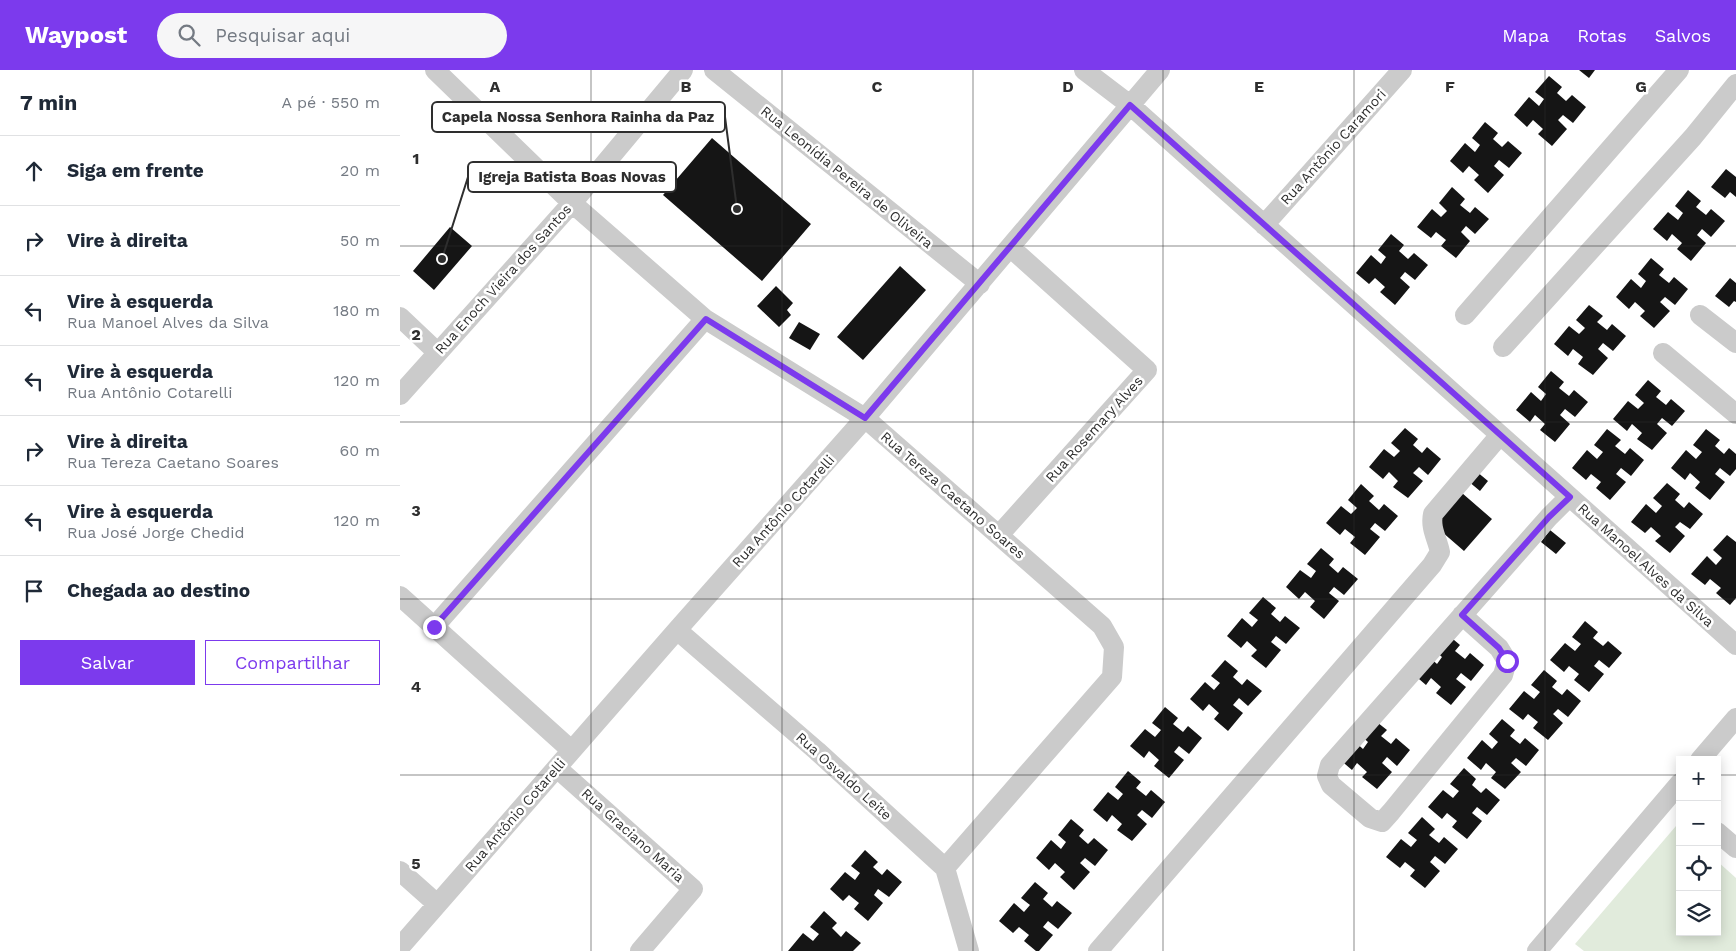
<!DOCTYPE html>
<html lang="pt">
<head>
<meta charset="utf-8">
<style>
	body { margin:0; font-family:"Work Sans",sans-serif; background:#f6f6f7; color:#1f2937 }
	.controls { position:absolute; right:15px; bottom:15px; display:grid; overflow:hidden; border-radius:0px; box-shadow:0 2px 12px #0003 }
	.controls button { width:45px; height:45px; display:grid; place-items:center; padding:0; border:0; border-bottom:1px solid #e0e1e3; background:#fff; color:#1f2937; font:25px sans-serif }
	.stop { position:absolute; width:15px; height:15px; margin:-11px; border:4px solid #7c3aed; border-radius:50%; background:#fff }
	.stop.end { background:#7c3aed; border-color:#fff; box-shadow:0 1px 5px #0008 }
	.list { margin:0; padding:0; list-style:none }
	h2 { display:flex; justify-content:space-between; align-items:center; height:65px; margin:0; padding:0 20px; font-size:21px }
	h2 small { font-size:16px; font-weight:400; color:#747a83 }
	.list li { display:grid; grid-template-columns:32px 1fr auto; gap:15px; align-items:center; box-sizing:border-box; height:70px; padding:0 20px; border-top:1px solid #e0e1e3 }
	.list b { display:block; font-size:19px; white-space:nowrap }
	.list p { margin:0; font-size:16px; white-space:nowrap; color:#747a83 }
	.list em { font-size:16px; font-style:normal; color:#747a83 }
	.actions { display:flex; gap:10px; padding:15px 20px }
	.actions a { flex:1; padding:11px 0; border:1px solid #7c3aed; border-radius:0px; text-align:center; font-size:18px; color:#7c3aed }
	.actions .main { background:#7c3aed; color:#fff }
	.icon { flex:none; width:28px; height:28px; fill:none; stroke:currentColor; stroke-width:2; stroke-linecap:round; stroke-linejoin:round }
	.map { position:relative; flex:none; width:1336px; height:881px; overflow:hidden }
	header { display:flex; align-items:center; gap:30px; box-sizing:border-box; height:70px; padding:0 25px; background:#7c3aed; color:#fff }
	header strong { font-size:24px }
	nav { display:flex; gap:28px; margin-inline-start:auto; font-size:18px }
	.search { width:350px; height:45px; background:#f6f6f7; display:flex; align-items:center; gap:12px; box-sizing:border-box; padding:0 18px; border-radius:28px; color:#747a83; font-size:19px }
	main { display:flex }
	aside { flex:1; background:#fff }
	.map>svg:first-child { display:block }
	.green { fill:#e1ebdc }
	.building { fill:#151515 }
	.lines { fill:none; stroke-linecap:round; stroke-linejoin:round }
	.street { stroke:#cbcbcb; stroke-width:20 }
	.route { stroke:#7c3aed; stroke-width:6 }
	.grid { fill:none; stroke:#2e2e2e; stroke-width:1; stroke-opacity:0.55 }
	.labels { text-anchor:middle; stroke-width:5; stroke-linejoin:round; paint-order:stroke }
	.street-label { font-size:14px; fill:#2e2e2e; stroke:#fff }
	.grid-label { font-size:16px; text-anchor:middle; font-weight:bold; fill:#2e2e2e; stroke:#fff; stroke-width:5; stroke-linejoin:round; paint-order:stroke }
	.leader { fill:none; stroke:#2e2e2e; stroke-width:2 }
	.callout-dot { fill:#2e2e2e; stroke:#fff; stroke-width:2 }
	.callout { fill:#fff; stroke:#2e2e2e; stroke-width:2 }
	.callout-label { font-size:15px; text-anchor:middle; font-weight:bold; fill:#2e2e2e }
</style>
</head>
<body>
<header>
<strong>Waypost</strong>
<div class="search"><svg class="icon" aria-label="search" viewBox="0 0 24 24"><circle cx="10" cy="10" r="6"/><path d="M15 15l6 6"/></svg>Pesquisar aqui</div>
<nav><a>Mapa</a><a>Rotas</a><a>Salvos</a></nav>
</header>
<main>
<aside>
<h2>7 min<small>A pé · 550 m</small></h2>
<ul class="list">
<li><svg class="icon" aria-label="ahead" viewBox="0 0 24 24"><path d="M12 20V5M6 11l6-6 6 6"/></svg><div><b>Siga em frente</b></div><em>20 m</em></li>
<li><svg class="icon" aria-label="right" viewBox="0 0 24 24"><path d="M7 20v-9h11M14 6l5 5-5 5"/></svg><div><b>Vire à direita</b></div><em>50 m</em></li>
<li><svg class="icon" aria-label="left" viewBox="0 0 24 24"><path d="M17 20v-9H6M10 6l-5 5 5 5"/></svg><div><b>Vire à esquerda</b><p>Rua Manoel Alves da Silva</p></div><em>180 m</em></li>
<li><svg class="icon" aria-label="left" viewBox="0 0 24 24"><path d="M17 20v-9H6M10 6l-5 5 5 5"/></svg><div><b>Vire à esquerda</b><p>Rua Antônio Cotarelli</p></div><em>120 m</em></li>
<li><svg class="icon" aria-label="right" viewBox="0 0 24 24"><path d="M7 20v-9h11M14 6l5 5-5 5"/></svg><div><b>Vire à direita</b><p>Rua Tereza Caetano Soares</p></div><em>60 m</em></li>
<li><svg class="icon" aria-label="left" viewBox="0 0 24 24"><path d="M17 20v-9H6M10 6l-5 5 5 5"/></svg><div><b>Vire à esquerda</b><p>Rua José Jorge Chedid</p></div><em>120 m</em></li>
<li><svg class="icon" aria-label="arrive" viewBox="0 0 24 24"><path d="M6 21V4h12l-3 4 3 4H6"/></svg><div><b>Chegada ao destino</b></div></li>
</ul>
<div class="actions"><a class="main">Salvar</a><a>Compartilhar</a></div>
</aside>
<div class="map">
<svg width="1336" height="881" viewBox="0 0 1336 881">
	<rect width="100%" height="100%" fill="#fff"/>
	<path class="green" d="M1276,756L1280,759V862H1317V791L1336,808V881H1184L1175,874Z"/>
	<path class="building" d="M1179,0H1195L1189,8Z
		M1149,6L1162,17L1157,23L1166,31L1172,25L1186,37L1173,53L1163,45L1158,50L1167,59L1152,76L1138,64L1143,59L1133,50L1127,57L1114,45L1129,27L1139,36L1144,29L1135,22Z
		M1085,52L1098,63L1093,69L1102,77L1108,71L1122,83L1109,98L1099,90L1094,96L1104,105L1088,123L1074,110L1079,105L1069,96L1063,103L1050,91L1065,73L1075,82L1080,75L1072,68Z
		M312,68L411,154L362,211L263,125Z
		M1326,99L1336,107V127L1330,122L1325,128L1311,117Z
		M1052,117L1065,129L1060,135L1070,143L1075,137L1089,149L1075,164L1066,156L1061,162L1070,171L1056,188L1041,176L1046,170L1036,162L1031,168L1017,157L1032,139L1041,147L1047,141L1039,133Z
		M1288,120L1301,131L1296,137L1306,145L1311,139L1325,151L1311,167L1302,159L1297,165L1306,173L1291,191L1277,179L1282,173L1272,164L1267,171L1253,159L1268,142L1278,150L1283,143L1275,136Z
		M50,157L72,176L34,220L13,201Z
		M991,164L1004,175L999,181L1008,189L1014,183L1028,195L1015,210L1005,202L1000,208L1010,217L995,235L980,222L985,217L975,208L969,214L956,203L971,185L981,194L986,187L978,180Z
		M1251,188L1264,199L1259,205L1269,213L1274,207L1288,219L1275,235L1265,227L1260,232L1270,241L1254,258L1240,246L1245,241L1235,232L1229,239L1216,227L1231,209L1241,218L1246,211L1238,204Z
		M500,196L526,220L463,290L437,267Z
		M1330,208L1336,213V232L1334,231L1329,237L1315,226Z
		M376,216L393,233L387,240L391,245L379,257L357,236Z
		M1189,235L1203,246L1197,252L1207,260L1212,254L1226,266L1213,281L1203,273L1198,279L1208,288L1193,305L1178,294L1183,287L1173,279L1168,286L1154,274L1169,256L1179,264L1185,258L1176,250Z
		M399,252L420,264L410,280L389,268Z
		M1151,301L1164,312L1159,318L1169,326L1174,320L1188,332L1175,347L1165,339L1160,345L1170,354L1155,372L1140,360L1145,354L1135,345L1130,352L1116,340L1131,322L1141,331L1146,324L1138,317Z
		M1248,310L1261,321L1256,327L1266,335L1271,329L1285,341L1272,356L1262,348L1257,354L1267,363L1252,380L1237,369L1242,363L1232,354L1227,361L1213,349L1228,331L1238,339L1244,333L1235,325Z
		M1005,358L1018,369L1013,375L1022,383L1027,377L1041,389L1028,405L1019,397L1013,403L1023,411L1008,428L993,417L998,411L989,402L983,409L969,397L984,379L994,387L1000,381L991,373Z
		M1207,359L1221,370L1215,376L1225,384L1230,378L1244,390L1231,406L1221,398L1216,404L1226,412L1210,430L1196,418L1201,412L1191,404L1186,410L1172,398L1187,380L1197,389L1203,382L1194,375Z
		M1306,359L1320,370L1315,376L1324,384L1329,378L1336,384V399L1330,406L1320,398L1315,404L1325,412L1310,430L1295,418L1300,412L1290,403L1285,410L1271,398L1286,380L1296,389L1302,382L1293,375Z
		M1076,401L1088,411L1080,421L1068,411Z
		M1267,413L1280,424L1275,430L1284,438L1289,432L1303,444L1290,459L1280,452L1275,457L1285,466L1270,483L1255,471L1261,466L1251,457L1245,463L1231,452L1246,434L1256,443L1262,436L1253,428Z
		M961,414L974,426L969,431L979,440L984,434L998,446L985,461L975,453L970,459L980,467L965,485L950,473L955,467L945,459L940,465L926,453L941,436L951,444L957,438L948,430Z
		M1062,423L1092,449L1064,481L1034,455Z
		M1150,460L1166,473L1156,484L1141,472Z
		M1327,465L1336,472V528L1330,535L1316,523L1321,518L1310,509L1305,515L1291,504L1307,486L1316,495L1322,488L1313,480Z
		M921,478L934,489L929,495L938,503L943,497L958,509L944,525L934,517L929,523L939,531L924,549L910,537L915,531L905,522L899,529L886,517L900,500L911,508L916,501L907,494Z
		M863,527L876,538L871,544L880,552L885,546L900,558L886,574L876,566L871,572L881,580L866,598L851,586L857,580L847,571L841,578L827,566L842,548L852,557L858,550L849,543Z
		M1185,551L1198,562L1193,568L1203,576L1208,571L1222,583L1209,598L1199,590L1194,596L1204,604L1189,622L1174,610L1179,604L1169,596L1164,602L1150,590L1165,573L1175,581L1181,574L1172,567Z
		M1047,564L1060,575L1055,581L1065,589L1070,583L1084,595L1071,611L1061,603L1056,609L1066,617L1051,635L1036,623L1041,617L1031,608L1026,615L1012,603L1027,585L1037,594L1042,587L1034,580Z
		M825,590L838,601L833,607L842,615L847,609L862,621L848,636L839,628L833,635L843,643L828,661L814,649L819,643L809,634L803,641L790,629L805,612L814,620L820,613L811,606Z
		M1144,600L1157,611L1152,617L1162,625L1167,619L1181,631L1168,647L1158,639L1153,644L1163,653L1148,670L1133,658L1138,652L1128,644L1123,650L1109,639L1124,621L1134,629L1140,622L1131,615Z
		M765,637L778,648L773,654L783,662L788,656L802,668L789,684L779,676L774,682L784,690L769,708L754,696L759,690L749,681L744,688L730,676L745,659L755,667L761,660L752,653Z
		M973,649L987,660L981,666L991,674L996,668L1010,680L997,696L987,687L982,693L992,702L977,719L962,707L967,702L957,693L952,700L938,688L953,670L963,679L968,672L960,665Z
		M1102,649L1115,660L1110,666L1120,674L1125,668L1139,680L1126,696L1116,688L1111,693L1121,702L1105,719L1091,708L1096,702L1086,693L1081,700L1067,688L1082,670L1092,679L1098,672L1089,664Z
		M1064,698L1076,709L1072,715L1081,723L1086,718L1100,730L1087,745L1077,737L1072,743L1082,751L1067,769L1052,757L1057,751L1047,743L1042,749L1028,737L1043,720L1053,728L1059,721L1050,714Z
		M728,701L741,712L736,718L746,726L751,720L765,732L752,748L742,740L737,745L747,754L732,771L717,760L722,754L712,745L707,752L693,740L708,722L718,730L723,724L715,717Z
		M1022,747L1035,759L1029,765L1039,773L1044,767L1058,779L1045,794L1035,786L1030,792L1040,801L1025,818L1010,806L1015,800L1005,792L1000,798L986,787L1001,769L1011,777L1017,770L1008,763Z
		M671,749L684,760L679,766L688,774L694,768L708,780L695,796L685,788L680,793L690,802L674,820L660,807L665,802L655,793L649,800L636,788L651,770L661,779L666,772L658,765Z
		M465,780L478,792L473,797L482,805L487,799L502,812L489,827L478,819L474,825L483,833L468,851L454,839L459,833L449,825L443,831L430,819L445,802L455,810L460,803L451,796Z
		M635,812L648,823L643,829L652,837L657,831L672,843L658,859L648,851L643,857L653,865L639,881H636L624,871L629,865L619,857L613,863L599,851L614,833L624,842L630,835L621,828Z
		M424,841L437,853L432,858L441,867L446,861L461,873L453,881H388L403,863L413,871L419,864L410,857Z"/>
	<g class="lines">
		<path class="street" d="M35,0L172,133L305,249L465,348L702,556L714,577L712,607L545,798
			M314,0L580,214
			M684,0L730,35L1336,575
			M864,155L1002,0
			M1065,245L1279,0
			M1300,245L1336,273
			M0,247L37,282
			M1103,277L1293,67L1336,14
			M1263,283L1336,344
			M0,325L172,133L283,0
			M599,465L747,300L611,178
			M0,526L171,680
			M1062,545L1099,578L1107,591L1103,605L991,742L982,752L970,748L931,715L927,706L930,695L1149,447L1169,427
			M34,557L305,249
			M277,560L417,681L545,798L569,881
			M1300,690L1336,648
			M157,698L293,819L240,881
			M1317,762L1336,778
			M0,801L37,834
			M0,877L277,560L465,348L760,0
			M698,881L1032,495L1040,482C1037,468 1030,458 1033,444L1100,365
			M1137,881L1280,713"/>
	</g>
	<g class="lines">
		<path class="route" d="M34,557L306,249L465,348L730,35L1170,427L1149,447L1062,545L1099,578L1107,591"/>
	</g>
	<path class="grid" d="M191,0V881M382,0V881M573,0V881M763,0V881M954,0V881M1145,0V881M0,176H1336M0,352H1336M0,529H1336M0,705H1280M1317,705H1336"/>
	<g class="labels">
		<g class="street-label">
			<text transform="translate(933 77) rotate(-48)" y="5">Rua Antônio Caramori</text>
			<text transform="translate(447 107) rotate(39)" y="5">Rua Leonídia Pereira de Oliveira</text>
			<text transform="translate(103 209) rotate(-48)" y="5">Rua Enoch Vieira dos Santos</text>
			<text transform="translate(694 359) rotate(-48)" y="5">Rua Rosemary Alves</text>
			<text transform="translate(553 425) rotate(41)" y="5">Rua Tereza Caetano Soares</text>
			<text transform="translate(383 441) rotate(-48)" y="5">Rua Antônio Cotarelli</text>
			<text transform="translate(1246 495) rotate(42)" y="5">Rua Manoel Alves da Silva</text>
			<text transform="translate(444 706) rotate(42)" y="5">Rua Osvaldo Leite</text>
			<text transform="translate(115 745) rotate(-49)" y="5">Rua Antônio Cotarelli</text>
			<text transform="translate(233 765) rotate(42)" y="5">Rua Graciano Maria</text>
		</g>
	</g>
	<g class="grid-label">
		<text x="95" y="22">A</text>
		<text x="286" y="22">B</text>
		<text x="477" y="22">C</text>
		<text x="668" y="22">D</text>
		<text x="859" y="22">E</text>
		<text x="1050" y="22">F</text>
		<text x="1241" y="22">G</text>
		<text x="16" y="94">1</text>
		<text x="16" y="270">2</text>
		<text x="16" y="446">3</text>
		<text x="16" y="622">4</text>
		<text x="16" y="799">5</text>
	</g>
	<path class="leader" d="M337 139L325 47M42 189L68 107"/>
	<g class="callout-dot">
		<circle cx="337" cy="139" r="5"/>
		<circle cx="42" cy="189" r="5"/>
	</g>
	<g class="callout">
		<rect x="32" y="32" width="293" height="30" rx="5"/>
		<rect x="68" y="92" width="208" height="30" rx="5"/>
	</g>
	<g class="callout-label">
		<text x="178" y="52">Capela Nossa Senhora Rainha da Paz</text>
		<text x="172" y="112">Igreja Batista Boas Novas</text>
	</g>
</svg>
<div class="controls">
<button>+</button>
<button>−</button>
<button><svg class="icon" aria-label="locate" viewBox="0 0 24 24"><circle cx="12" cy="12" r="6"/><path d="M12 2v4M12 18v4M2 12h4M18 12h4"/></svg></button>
<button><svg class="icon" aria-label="layers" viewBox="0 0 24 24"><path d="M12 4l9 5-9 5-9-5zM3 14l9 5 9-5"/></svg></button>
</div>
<div class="stop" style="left:1107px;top:591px"></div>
<div class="stop end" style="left:34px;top:557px"></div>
</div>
</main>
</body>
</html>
